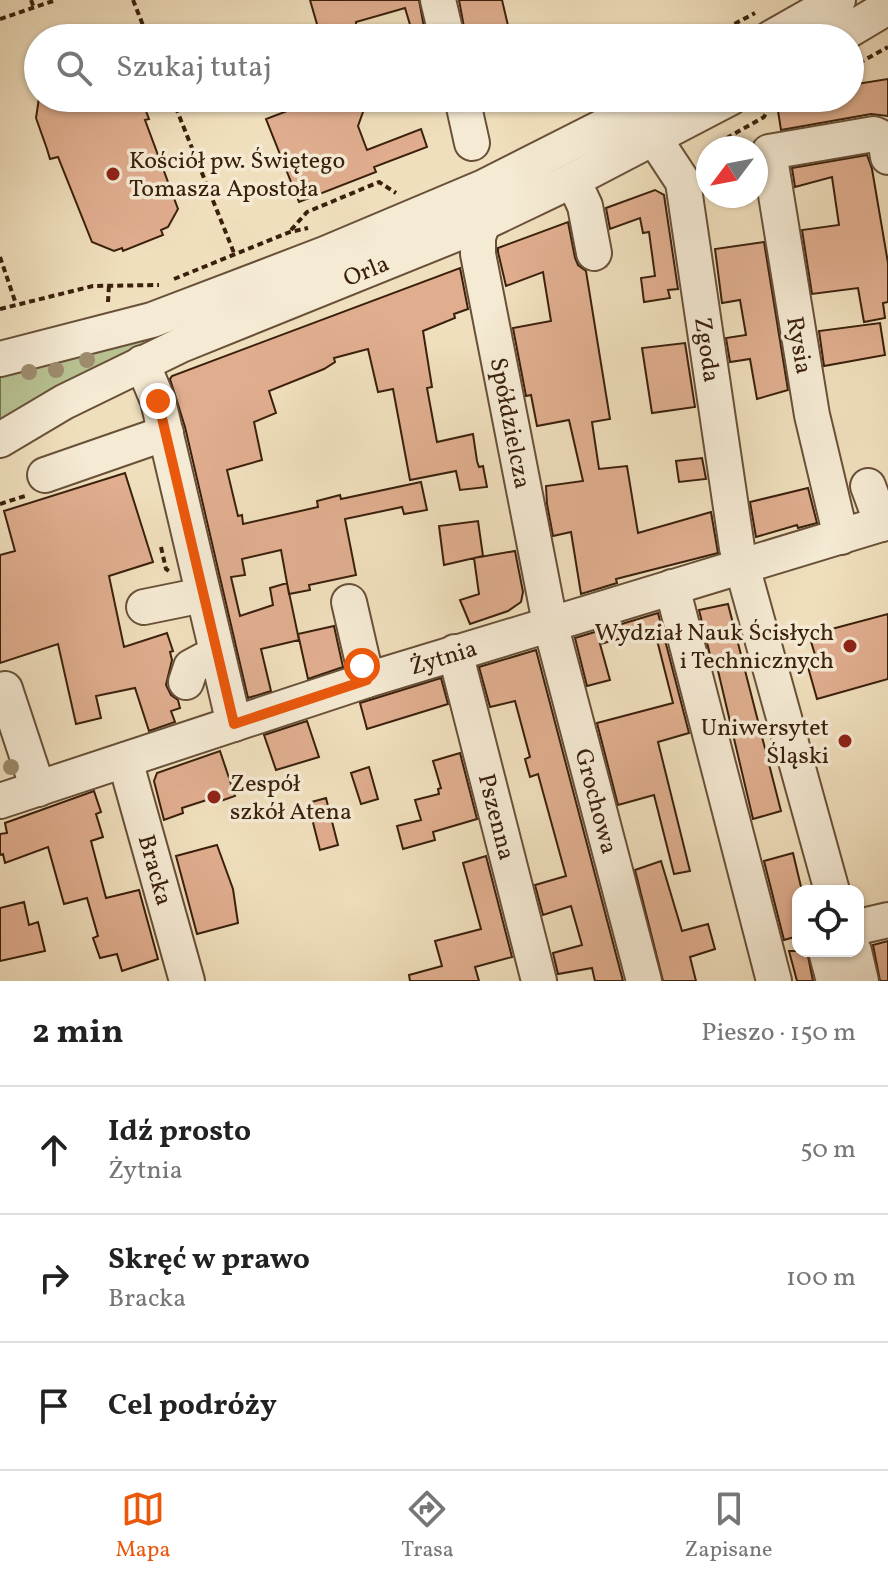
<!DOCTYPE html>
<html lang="pl">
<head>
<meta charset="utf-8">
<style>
	body { margin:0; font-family:Vollkorn,serif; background:#f2f2f2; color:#222 }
	.controls { position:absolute; right:24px; bottom:24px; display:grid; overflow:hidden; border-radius:16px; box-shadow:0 2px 6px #0004 }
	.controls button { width:72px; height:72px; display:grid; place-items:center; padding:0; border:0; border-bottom:2px solid #e0e0e0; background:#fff; color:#222; font:40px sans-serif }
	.compass { position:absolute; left:696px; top:136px; width:72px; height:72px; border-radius:50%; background:#fff; box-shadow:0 2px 6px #0004; rotate:238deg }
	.stop { position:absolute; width:24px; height:24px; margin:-18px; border:6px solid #ea580c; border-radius:50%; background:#fff }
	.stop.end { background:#ea580c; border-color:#fff; box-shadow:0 2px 8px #0008 }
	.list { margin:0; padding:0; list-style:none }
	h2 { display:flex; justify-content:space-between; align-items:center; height:104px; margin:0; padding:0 32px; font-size:34px }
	h2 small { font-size:26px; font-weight:400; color:#767676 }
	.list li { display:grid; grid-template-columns:52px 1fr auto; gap:24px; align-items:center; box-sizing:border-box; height:128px; padding:0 32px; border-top:2px solid #e0e0e0 }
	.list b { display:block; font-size:30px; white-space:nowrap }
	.list p { margin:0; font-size:26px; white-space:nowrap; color:#767676 }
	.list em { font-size:26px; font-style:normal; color:#767676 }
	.icon { flex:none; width:44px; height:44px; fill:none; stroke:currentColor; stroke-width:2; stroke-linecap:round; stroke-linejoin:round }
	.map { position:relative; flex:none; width:888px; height:981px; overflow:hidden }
	.search { position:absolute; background:#fff; box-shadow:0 2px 6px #0004; left:24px; right:24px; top:24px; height:88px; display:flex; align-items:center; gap:20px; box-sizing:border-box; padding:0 28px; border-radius:44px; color:#767676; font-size:30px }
	.sheet { height:488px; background:#fff }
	nav { display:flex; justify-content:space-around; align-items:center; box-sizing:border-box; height:112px; border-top:2px solid #e0e0e0; background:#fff; font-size:22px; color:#767676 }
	nav a { display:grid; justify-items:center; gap:4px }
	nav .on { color:#ea580c }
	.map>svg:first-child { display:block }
	.green { fill:#b8c292; stroke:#79714f; stroke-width:2 }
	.building { fill:#e0ae8f; stroke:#3a200c; stroke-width:2 }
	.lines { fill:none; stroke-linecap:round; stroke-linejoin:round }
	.minor-casing { stroke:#685038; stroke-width:38 }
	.path { stroke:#3a200c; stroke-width:4; stroke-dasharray:6 4; stroke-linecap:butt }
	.minor { stroke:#f5ead4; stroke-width:34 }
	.tree { fill:#9e8c6e }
	.route { stroke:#ea580c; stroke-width:10 }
	.poi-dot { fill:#8f2418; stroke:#f5ead4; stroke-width:3 }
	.labels { text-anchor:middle; stroke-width:7; stroke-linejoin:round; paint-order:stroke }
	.poi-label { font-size:24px; fill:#3a200c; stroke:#f5ead4; text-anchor:start }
	.street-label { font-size:24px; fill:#3a200c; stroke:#f5ead4 }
</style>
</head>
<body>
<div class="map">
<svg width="888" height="981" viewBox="0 0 888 981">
	<rect width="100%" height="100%" fill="#f0dfbd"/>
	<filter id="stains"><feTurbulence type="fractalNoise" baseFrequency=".0025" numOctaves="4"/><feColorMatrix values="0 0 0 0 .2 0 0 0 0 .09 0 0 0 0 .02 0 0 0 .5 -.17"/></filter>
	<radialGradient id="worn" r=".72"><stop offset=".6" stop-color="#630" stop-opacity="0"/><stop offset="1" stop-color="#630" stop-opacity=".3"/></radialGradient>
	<path class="green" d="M177,325L179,334L0,424V372Z"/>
	<path class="building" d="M310,0H419L426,38H414L405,8L356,22V28L343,32L336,38H321Z
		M459,0H502L510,34L498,38H466Z
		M888,79V116L871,114L781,130L776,98H850V85Z
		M39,98H141L149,119L145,120L178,209L168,227L161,230L163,235L123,251L122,248L114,251L92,242L58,157L50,159L47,149L36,118Z
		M321,98H368L358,126L367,150L421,129L427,147L374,167L376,172L299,202L266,119Z
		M867,155L872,169L888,263V302L883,303L885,318L864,322L858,288L812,294L802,230L839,225L832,177L795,187L792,168Z
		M655,190L664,195L678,289L668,290L670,298L644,302L641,278L655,276L649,232L643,233L640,218L610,229L606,208Z
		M568,222L575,258L578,265L586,271L610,419L592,422L599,469L627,466L638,533L711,512L718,553L616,579L617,583L581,594L571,532L553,536L547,504L546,486L583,481L569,420L537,426L531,395L526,396L513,328L551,321L543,272L506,286L498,252V248Z
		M764,242L788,390L757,399L750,359L730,362L726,338L746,335L740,300L722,303L715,249Z
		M460,268L468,309L454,314L455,318L423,331L432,387L427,388L437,442L473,434L477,461L479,467L483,466L487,487L460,490L456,471L410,480L393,389L378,392L368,349L334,358L335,362L324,369L269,391L276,413L254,422L262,460L227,470L238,516L242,515L243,524L318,507L317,501L340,495L341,499L421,482L427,510L404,514L402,507L345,519L356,575L309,585L310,590L289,594L281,550L242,559L245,575L231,577L240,616L273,605L270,588L287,583L299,640L261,649L271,691L248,698L185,427L170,379L172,376Z
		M880,323L885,355L824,366L819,331Z
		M685,343L695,407L652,413L642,348Z
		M702,458L706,479L679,482L676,461Z
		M125,473L153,562L109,576L124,647L167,633L173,651L170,652L172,660L166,685L171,695L178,700L180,708L171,711L175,722L149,731L135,688L96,696L101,718L76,724L58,644L0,663V555L15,551L4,511Z
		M808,488L817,523L798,528L797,525L756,537L750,502Z
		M478,521L483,556L444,565L439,526Z
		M515,551L523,592L521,602L508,611L470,624L460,600L479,594L474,558Z
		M728,604L781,811L753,819L715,658L711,659L699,610Z
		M658,613L689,733L658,742L690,871L674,874L654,795L618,805L597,723L673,703L658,644L654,638L640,641L638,634L600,644L610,680L587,686L575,638Z
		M888,614V679L817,699L806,660L816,658L809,635Z
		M334,626L343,667L308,679L298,634Z
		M536,650L623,981H595L592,968L558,974L553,953L582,945L571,906L543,915L535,885L566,876L538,774L530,777L525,759L530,757L515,701L490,707L479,667Z
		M441,678L448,704L367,729L360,703Z
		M307,721L319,757L276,770L264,735Z
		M220,751L235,796L218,802L216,797L182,808L183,813L164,820L154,781L157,773Z
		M460,753L477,819L433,832L435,840L403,849L397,826L421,820L415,800L439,794L438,789L441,788L433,761Z
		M369,767L378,799L361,804L351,773Z
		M94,791L101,812L96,814L103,837L91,841L106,898L139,890L158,959L122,971L117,954L100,958L93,938L98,936L87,898L64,904L48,847L5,863L3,854L0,855V834L7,833L5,823Z
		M326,798L338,845L320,850L308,803Z
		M217,845L233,889L238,923L197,934L176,856Z
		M793,853L802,891H798V936L784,940L764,861Z
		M486,856L512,957L475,967L479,981H410L409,975L442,966L435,941L481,929L463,863Z
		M661,861L682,931L708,924L715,949L690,957L696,981H663L635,870Z
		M24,902L29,925L38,922L45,951L0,961V908Z
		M888,941V981H880L873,945Z
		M789,951H807L813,981H797Z"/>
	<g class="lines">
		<g class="minor-casing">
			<g id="minor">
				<path d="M438,0L447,38"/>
				<path d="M771,38L838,0"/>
				<path d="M836,38L888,7"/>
				<path d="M462,98L472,143"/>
				<path id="s1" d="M654,138L683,182L737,548L832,891"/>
				<path d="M573,180L585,206L594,253"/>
				<path id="s2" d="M483,223L478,237V254L550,623L644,981"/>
				<path d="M0,359L152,320L325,254L484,187L660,98"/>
				<path d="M142,363L158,401L234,724"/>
				<path id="s3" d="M0,440L64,402L181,345L483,223L573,180L730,98"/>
				<path d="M45,475L166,433"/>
				<path d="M868,486L882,524"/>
				<path d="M841,537L812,415L769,152L874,134L885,139L888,157"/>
				<path d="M672,587L774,981"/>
				<path d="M349,602L367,680"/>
				<path d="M144,607L203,595"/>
				<path id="s4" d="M455,652L539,981"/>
				<path d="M186,682L191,667L204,660L218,658"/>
				<path d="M5,689L38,789"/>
				<path id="s5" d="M125,760L187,981"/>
				<path id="s6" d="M0,801L367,680L888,522"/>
				<path d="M858,927L888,920"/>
				<path d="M826,951L834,981"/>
				<path d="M854,951L861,981"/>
			</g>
		</g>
		<path class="path" d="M31,0L34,8
			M133,0L148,38
			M0,19L56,0
			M708,38L755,13
			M850,68L888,47
			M172,98L234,253
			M709,148L764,117L773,98
			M291,230L307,212L379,182L396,193
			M0,257L16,304
			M174,279L290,232L308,228
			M108,302L109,285
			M0,309L93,286L159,285
			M0,504L28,495
			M161,547L166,569L169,571"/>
		<use href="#minor" class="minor"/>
	</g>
	<g class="tree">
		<circle cx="87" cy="360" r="8"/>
		<circle cx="56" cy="370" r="8"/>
		<circle cx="29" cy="372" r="8"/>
		<circle cx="11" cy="767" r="8"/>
	</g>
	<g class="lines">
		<path class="route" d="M158,401L234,724L367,680L362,666"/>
	</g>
	<g class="poi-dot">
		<circle cx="113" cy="174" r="8"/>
		<circle cx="850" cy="646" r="8"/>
		<circle cx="845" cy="741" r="8"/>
		<circle cx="214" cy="797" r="8"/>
	</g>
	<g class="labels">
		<g class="poi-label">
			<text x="129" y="168">Kościół pw. Świętego<tspan x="129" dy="28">Tomasza Apostoła</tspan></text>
			<text x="834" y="640" text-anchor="end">Wydział Nauk Ścisłych<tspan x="834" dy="28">i Technicznych</tspan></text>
			<text x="829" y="735" text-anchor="end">Uniwersytet<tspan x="829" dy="28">Śląski</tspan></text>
			<text x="230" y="791">Zespół<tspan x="230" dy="28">szkół Atena</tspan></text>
		</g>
		<g class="street-label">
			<text dy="8" stroke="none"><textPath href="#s3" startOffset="404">Orla</textPath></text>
			<text transform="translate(800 345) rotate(80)" y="8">Rysia</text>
			<text dy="8" stroke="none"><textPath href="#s1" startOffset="222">Zgoda</textPath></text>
			<text dy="8" stroke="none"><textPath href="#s2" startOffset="204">Spółdzielcza</textPath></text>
			<text dy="8" stroke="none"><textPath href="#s6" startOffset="466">Żytnia</textPath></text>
			<text dy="8" stroke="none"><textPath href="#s2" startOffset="592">Grochowa</textPath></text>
			<text dy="8" stroke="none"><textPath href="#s4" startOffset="170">Pszenna</textPath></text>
			<text dy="8" stroke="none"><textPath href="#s5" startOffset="114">Bracka</textPath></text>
		</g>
	</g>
	<rect width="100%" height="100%" filter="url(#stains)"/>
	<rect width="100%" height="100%" fill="url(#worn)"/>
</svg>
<div class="controls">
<button><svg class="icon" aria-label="locate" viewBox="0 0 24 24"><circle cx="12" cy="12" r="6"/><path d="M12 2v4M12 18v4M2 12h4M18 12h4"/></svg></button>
</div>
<svg class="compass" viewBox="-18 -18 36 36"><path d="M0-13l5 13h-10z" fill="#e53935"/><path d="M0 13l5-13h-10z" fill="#767676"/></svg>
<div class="stop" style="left:362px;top:666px"></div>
<div class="stop end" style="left:158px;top:401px"></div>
<div class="search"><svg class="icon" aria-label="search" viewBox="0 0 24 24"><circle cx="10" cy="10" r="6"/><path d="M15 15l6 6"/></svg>Szukaj tutaj</div>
</div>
<section class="sheet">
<h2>2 min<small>Pieszo · 150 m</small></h2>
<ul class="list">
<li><svg class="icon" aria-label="ahead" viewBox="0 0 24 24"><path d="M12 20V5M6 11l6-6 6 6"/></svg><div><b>Idź prosto</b><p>Żytnia</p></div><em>50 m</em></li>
<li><svg class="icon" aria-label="right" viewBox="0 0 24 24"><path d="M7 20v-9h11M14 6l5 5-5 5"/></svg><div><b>Skręć w prawo</b><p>Bracka</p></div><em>100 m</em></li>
<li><svg class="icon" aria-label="arrive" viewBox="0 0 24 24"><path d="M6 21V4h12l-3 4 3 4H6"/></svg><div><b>Cel podróży</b></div></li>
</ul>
</section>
<nav>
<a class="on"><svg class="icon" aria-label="map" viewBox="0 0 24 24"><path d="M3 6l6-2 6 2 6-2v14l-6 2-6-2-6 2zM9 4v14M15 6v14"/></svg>Mapa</a>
<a><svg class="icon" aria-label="directions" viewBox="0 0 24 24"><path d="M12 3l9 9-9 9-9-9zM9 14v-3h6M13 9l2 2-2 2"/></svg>Trasa</a>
<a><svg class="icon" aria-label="saved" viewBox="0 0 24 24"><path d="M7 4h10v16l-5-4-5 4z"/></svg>Zapisane</a>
</nav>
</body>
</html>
